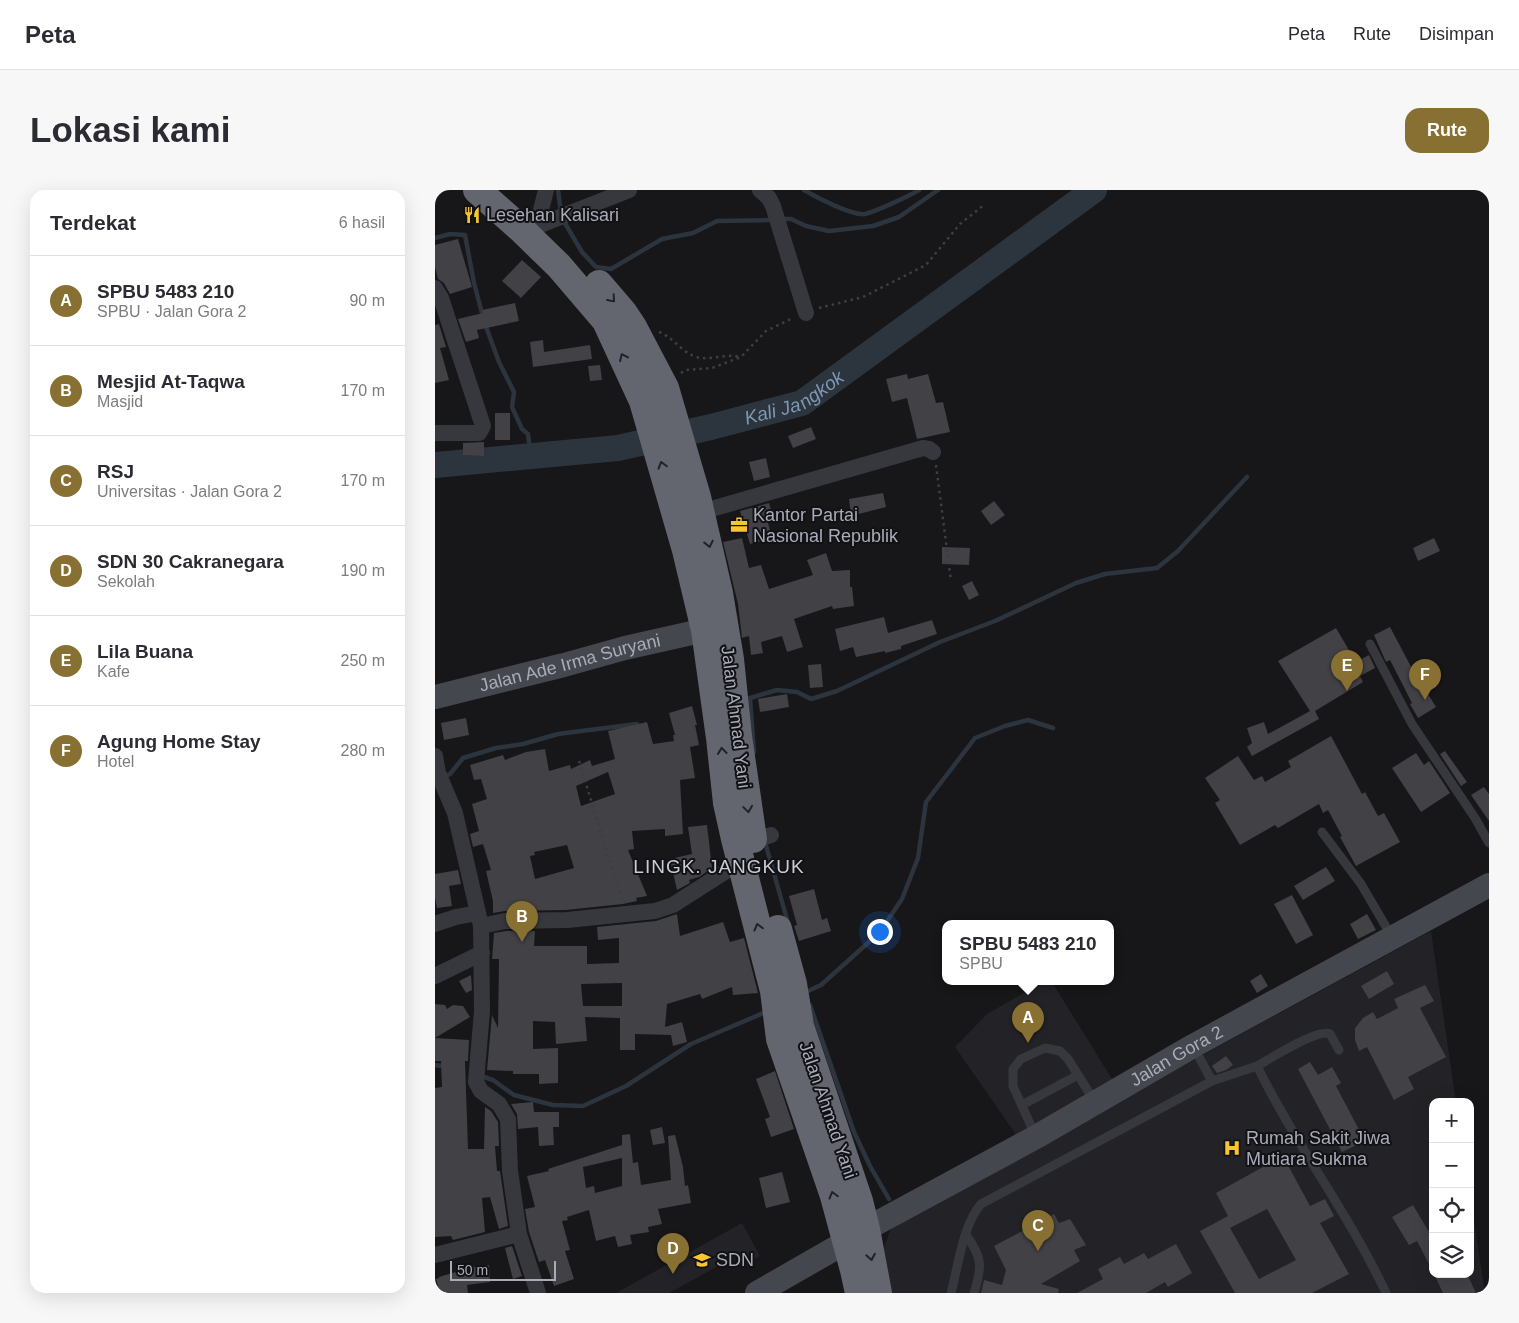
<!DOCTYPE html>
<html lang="id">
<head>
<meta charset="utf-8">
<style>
	body { margin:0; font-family:Arial,sans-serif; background:#f7f7f7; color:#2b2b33 }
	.controls { position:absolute; right:15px; bottom:15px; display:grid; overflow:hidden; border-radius:10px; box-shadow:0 5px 20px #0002 }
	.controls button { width:45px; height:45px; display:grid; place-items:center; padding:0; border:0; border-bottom:1px solid #e1e1e2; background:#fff; color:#2b2b33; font:25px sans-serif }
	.scale { position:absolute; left:15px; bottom:12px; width:106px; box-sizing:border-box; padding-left:5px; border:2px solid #a8acb9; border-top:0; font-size:14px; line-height:18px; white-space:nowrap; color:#a8acb9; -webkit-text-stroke:4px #121114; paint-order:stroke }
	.you { position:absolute; left:444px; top:741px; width:18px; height:18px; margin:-12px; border:4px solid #fff; border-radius:50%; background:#1a73e8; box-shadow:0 0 0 8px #1a73e833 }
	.badge { display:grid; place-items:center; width:32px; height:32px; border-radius:50%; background:#877031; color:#fff; font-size:16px; font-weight:700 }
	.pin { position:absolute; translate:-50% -41px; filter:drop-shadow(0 1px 2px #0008) }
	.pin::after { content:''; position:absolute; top:26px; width:18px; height:15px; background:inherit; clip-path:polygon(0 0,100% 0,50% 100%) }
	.popup { position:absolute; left:507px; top:730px; width:172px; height:65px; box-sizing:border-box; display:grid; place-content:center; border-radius:10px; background:#fff; filter:drop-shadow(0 1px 4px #0005); font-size:16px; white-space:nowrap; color:#7c7c81 }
	.popup b { font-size:19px; color:#2b2b33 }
	.popup::after { content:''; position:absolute; left:50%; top:100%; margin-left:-10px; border:10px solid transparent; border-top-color:#fff }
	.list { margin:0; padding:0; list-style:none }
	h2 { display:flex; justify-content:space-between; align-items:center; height:65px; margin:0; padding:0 20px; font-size:21px }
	h2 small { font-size:16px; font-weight:400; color:#7c7c81 }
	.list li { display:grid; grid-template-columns:32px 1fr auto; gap:15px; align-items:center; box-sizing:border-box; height:90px; padding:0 20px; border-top:1px solid #e1e1e2 }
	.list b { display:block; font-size:19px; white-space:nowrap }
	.list p { margin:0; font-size:16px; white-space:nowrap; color:#7c7c81 }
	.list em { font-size:16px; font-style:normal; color:#7c7c81 }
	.icon { flex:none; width:28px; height:28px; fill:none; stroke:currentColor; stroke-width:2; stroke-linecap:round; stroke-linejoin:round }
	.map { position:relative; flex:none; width:1054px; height:1103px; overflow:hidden; border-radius:15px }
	header { display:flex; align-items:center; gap:30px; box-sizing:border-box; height:70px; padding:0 25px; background:#fff; border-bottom:1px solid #e1e1e2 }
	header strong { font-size:24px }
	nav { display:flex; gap:28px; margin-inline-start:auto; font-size:18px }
	.intro { display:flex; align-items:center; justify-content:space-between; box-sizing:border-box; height:120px; padding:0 30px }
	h1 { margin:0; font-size:35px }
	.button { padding:12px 22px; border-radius:15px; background:#877031; color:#fff; font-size:18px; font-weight:700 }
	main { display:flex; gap:30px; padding:0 30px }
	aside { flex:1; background:#fff; border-radius:15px; box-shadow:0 5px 20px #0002 }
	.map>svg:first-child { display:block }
	.built { fill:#232226 }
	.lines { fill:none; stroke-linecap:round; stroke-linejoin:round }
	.stream { stroke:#2c343d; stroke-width:4.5 }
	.river { stroke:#2c343d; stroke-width:26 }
	.building { fill:#414146; fill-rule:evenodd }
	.path { stroke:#3d3f45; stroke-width:2.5; stroke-dasharray:2.5 4; stroke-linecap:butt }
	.lane { stroke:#37383e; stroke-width:9 }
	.street { stroke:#37383e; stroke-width:16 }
	.secondary { stroke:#45474e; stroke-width:24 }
	.highway { stroke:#63656f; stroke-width:28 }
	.oneway { stroke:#222226 }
	.labels { text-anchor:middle; stroke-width:4; stroke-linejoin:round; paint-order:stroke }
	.poi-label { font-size:18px; fill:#a8acb9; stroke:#121114; text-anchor:start }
	.street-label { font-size:18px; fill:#a8acb9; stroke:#121114 }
	.water-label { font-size:19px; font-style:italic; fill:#7e97b5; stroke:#121114 }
	.neighbourhood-label { font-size:19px; letter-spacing:1px; fill:#c9cbd5; stroke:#121114 }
</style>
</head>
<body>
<header>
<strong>Peta</strong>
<nav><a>Peta</a><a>Rute</a><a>Disimpan</a></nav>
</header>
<div class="intro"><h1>Lokasi kami</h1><a class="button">Rute</a></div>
<main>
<aside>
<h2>Terdekat<small>6 hasil</small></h2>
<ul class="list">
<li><span class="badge">A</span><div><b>SPBU 5483 210</b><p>SPBU · Jalan Gora 2</p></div><em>90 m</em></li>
<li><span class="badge">B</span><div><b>Mesjid At-Taqwa</b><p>Masjid</p></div><em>170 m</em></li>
<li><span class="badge">C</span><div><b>RSJ</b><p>Universitas · Jalan Gora 2</p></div><em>170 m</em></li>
<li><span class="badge">D</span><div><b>SDN 30 Cakranegara</b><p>Sekolah</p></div><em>190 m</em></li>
<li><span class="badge">E</span><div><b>Lila Buana</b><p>Kafe</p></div><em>250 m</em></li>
<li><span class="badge">F</span><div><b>Agung Home Stay</b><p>Hotel</p></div><em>280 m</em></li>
</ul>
</aside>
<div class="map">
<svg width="1054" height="1103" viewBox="0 0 1054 1103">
	<rect width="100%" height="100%" fill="#171619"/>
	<path class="built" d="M996,741L1021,912H998V1084H1035V1004L1050,1103H445L441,1079L458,1033Z
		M608,792H617L677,889L582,946L520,857L552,824Z
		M307,1033L325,1066L309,1075L303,1065L234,1103H181Z"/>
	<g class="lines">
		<path class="stream" d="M123,0L126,23
			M369,0C381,7 417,26 430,24C442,21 474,6 484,0
			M346,29H356L371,36L394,41L438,36L464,27L503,0
			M128,30L147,62L161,77L176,79L227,49L258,43L282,31L339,30
			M0,48L15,44L30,45L39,93L48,127
			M50,134L64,172L79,202L77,217L87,239L93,244L96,267
			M319,562L315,508L342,500L362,502L376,509L402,501L505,452L560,431L641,393L670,384L722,378L743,361L812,287
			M8,587L15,584L28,568L61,558L88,554L123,544L202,534
			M330,652L353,733
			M369,803L386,795L444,743L467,709L483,668L491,612L540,548L570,536L593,530L618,538
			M375,815L419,942L435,976L454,1009
			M0,875L12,877
			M46,886L58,890L79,905L118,915L148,916L191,896L256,854L333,821"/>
		<path class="river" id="s1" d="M0,275L183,258L276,237L367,213L659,0"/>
	</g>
	<path class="building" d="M23,49L37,97L15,104L9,93L3,89L0,77V55Z
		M87,70L106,87L86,108L67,91Z
		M80,113L84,131L42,140L44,148L31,152L23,129L48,123L47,120Z
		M4,134L11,157L5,158L14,190L0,193V135Z
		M108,150L109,162L155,155L157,169L98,177L95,152Z
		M165,175L167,190L155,191L153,176Z
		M472,184L473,189L493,184L501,213L508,212L515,242L482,249L472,208L457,212L451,189Z
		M60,223H75V250H60Z
		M376,237L381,249L358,258L353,246Z
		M49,252V266L28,265V253Z
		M331,268L335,287L319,291L314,272Z
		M448,303L451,317L416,326L414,309Z
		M559,311L570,325L556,335L546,321Z
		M334,313L337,323L331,325L337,348L315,354L305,321Z
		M307,348L314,378L326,375L334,399L378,385L372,370L391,363L397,381L415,380V397H417L419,416L398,419L397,416L359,429L368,457L352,462L347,446L326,452L328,463L316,465L314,446L307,448L303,414L288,352Z
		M999,348L1005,361L983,371L978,358Z
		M507,357L535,358L534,375L507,374Z
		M537,391L544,405L534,410L527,396Z
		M449,427L453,443L497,430L502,444L466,456V459L450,463V461L421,467L418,457L405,461L400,439Z
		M955,437L991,505L993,504L1001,517L983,528L975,514L977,513L955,470L951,472L939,445Z
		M901,438L921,472L934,465L940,478L925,486L928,492L880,521L884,529L817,566L812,557L817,553L812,538L829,532L833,544L875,521L843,471Z
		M386,474L388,497L375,498L373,475Z
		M352,504L354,517L325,522L323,509Z
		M257,516L262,535H260L264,555L255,557L260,588L245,590L248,644L230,646V639L197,641L199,659L193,660L212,706L201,708L202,711L188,714L131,720L70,721L58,723V711L51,681L56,680L48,654L38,657L35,644L44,641L37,614L52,609L46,589L39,590L35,575L68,565L70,570L91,562L110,559L114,581L135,575L136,579L155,570L157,576L180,569L173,541L212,532L218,554L239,551L238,545H240L234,523ZM173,582L180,604L146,616L141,596ZM132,655L139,678L100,689L95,666L100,665L99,662Z
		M31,528L34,545L9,550L6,533Z
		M896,546L927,604L930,602L943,626L949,623L965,652L921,676L905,647L907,646L893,620L888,623L884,614L843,638L840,635L805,655L780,613L785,610L770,588L803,566L819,590L827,586L830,592L856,577L853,571Z
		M1010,561L1032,592L1026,596L1005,564Z
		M981,563L989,575L994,571L1015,603L986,622L957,578Z
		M1049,597L1054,604V631L1036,605Z
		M272,635L277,678L264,687L254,690L255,693L242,700L235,669L257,664L253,637Z
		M891,677L900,691L868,710L859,696Z
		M23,680L26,694L14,696L17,716L2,718L0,708V684Z
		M379,699L387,730L392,728L396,741L364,751L359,736L362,735L354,706Z
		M857,705L878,745L861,754L839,714Z
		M242,724L245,746L288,732L295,752L309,748L323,803L298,805L297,797L267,809L265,804L232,814L230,837L247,832L252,852L238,856L236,845L200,844V860H185V828L150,827L152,851L121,854L120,832L98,831V859L123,858V893L104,894V884H78V881L52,880L57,825L63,838L64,769H57L59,743L71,741H100L99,756H152V774L184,773V748L163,750L162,737L221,731ZM187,793V816H148L146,794Z
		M932,724L941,740L923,749L915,734Z
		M952,781L959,794L934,809L926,796Z
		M826,784L833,796L822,803L815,791Z
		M36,785L37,800L31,803L24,791Z
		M990,795L999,811L985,818L1011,867L973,887L979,899L959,910L932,857L924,861L920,850V838L928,828L938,822L942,829L963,818L959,809Z
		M0,814L10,815L12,819L18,815L28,816L35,827L0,848Z
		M0,848L34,850L33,871H30L33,959H49L50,917L56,921L63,932L64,956H60L62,981H65L73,1036L64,1039L55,1007L47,1008L50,1042L18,1050L16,1046L0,1047V898L7,897L6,871H0Z
		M791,866L798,875L791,880L782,883L777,876Z
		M875,872L883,885L897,877L906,893L901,896L930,951L907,962L863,879Z
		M340,881L359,939L336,947L330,929L335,927L321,889Z
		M98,912L99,922H124V937H118L119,955L104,956L103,937L83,939L82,924L76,914Z
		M227,937L230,953L218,955L215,940Z
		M195,944L198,973L203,972L206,995L236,990L233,946L240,945L248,977L250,996L253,995L256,1013L223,1019L227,1034L213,1037L214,1042L195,1045L197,1054L183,1057L180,1046L161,1051L154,1020L132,1027L133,1030L127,1031L135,1060L130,1061L139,1089L119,1096L110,1070L104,1072L94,1042L90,1019L100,1017L92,986L114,981L113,979L187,955V945ZM187,968V996L160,1003L159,996L151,998L148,977Z
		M848,966L875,1016L890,1009L899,1026L885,1033L914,1084L877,1103H800L765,1041L793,1026L781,1003ZM832,1019L861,1070L824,1089L795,1038Z
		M347,982L355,1012L331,1018L324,988Z
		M978,1015L994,1042L998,1040V1082L982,1051L974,1055L957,1027Z
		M619,1024L624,1033L635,1029L651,1055L639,1060L645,1071L606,1094L624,1099L623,1103H546L549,1090L567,1095L571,1080L559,1056Z
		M741,1054L757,1083L733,1097L730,1092L711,1103H642L668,1089L663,1079L685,1067L689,1074L709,1063L713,1069Z
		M77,1056L87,1086L78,1089L70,1058Z
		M54,1075L55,1092L32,1095L33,1103H5L1,1089L4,1088V1087L37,1077Z
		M999,1084H1032L1041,1103H1008Z"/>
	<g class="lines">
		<path class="path" d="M384,118L428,107L491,75L525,34L549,15
			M224,142C238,147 246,162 261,167C275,171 291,163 305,167
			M246,183L250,180L277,178L306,167L331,141L358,128
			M501,275L516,391
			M144,571L187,711"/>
		<path class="lane" d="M935,454L977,534L1040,628L1054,653
			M887,642L926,694L957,747
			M758,856L777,891
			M822,876C835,869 883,838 895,844L904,860
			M587,915L643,885
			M601,947L578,896V879L586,869L610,858L625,861L633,869L660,912
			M531,1045C548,1068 547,1077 539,1103
			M516,1103C523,1077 528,1034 546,1014L777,891L822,876C860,954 914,1024 951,1103"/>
		<path class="street" d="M325,0L334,8L338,16L371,123
			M103,32L111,0
			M105,35L194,0
			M0,98L6,108L48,236L44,243H0
			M266,322L488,258L494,259L498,262
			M0,566L3,583L20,623L46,736L47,821L41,892L46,901L64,914L73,929L75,981L84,1044L103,1103
			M318,651L336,645
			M0,734L21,727L43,723
			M46,736L70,731L132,730L220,721L238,715L299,676L307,674
			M0,786L47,763
			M0,1065L84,1044"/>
		<g class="secondary">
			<path id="s2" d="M0,507L129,475L190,458L270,440"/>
			<path id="s3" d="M322,1103L411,1052L431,1039L601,947L758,856L1054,695"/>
		</g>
		<path class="highway" d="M42,0L86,39L124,76L171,131L208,211L251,360L270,440L285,548L292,613L300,649L339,801L345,849L399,1006L419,1080L424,1103
			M164,94L188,122L198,137L230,198L262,307L284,403L295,469L303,546L318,649
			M343,739L358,794L365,836L424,1011L431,1039L443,1103"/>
	</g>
	<defs><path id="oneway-chevron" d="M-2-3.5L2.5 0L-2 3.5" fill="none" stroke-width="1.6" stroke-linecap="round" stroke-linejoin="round" transform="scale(1.25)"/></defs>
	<g class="oneway">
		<use href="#oneway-chevron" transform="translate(177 109) rotate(49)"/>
		<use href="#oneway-chevron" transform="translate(188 167) rotate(-115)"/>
		<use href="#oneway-chevron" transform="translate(227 275) rotate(-106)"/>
		<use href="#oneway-chevron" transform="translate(274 354) rotate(78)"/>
		<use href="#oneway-chevron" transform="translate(287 561) rotate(-96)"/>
		<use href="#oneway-chevron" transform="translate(313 619) rotate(82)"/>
		<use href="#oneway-chevron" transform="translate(323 737) rotate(-105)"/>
		<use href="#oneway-chevron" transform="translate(398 1005) rotate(-106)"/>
		<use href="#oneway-chevron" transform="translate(436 1067) rotate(80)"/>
	</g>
	<defs>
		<g id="restaurant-bare" transform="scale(1.35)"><path d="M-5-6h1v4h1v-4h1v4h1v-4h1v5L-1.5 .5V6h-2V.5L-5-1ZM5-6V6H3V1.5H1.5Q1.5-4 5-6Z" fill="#f8c42f" stroke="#121114" stroke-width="2.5" paint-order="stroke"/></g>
		<g id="office-bare" transform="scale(1.35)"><path d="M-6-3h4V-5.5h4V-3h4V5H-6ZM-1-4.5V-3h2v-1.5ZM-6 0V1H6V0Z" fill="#f8c42f" stroke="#121114" stroke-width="2.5" paint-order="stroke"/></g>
		<g id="hospital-bare" transform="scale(1.35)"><path d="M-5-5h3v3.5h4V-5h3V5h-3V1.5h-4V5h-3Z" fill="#f8c42f" stroke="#121114" stroke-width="2.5" paint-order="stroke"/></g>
		<g id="school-bare" transform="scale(1.35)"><path d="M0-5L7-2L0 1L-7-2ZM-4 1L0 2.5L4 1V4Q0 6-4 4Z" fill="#f8c42f" stroke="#121114" stroke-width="2.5" paint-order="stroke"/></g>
	</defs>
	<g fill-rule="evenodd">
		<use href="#restaurant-bare" x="37" y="25"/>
		<use href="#office-bare" x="304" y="335"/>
		<use href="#hospital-bare" x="797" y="958"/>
		<use href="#school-bare" x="267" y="1070"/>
	</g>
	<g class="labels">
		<g class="poi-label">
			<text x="51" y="31">Lesehan Kalisari</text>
			<text x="318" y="331">Kantor Partai<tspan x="318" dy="21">Nasional Republik</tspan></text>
			<text x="811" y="954">Rumah Sakit Jiwa<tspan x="811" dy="21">Mutiara Sukma</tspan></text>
			<text x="281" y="1076">SDN</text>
		</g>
		<g class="street-label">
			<text dy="6" stroke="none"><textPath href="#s2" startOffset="139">Jalan Ade Irma Suryani</textPath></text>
			<text transform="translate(301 527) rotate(83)" y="6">Jalan Ahmad Yani</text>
			<text dy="6" stroke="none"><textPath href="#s3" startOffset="482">Jalan Gora 2</textPath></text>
			<text transform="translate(393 920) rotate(71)" y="6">Jalan Ahmad Yani</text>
		</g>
		<g class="water-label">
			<text dy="7" stroke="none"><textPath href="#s1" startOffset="368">Kali Jangkok</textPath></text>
		</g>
		<g class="neighbourhood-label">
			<text x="284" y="683">LINGK. JANGKUK</text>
		</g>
	</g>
</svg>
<div class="controls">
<button>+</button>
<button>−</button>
<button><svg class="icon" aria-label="locate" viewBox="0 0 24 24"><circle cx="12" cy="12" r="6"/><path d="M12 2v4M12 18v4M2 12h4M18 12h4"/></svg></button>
<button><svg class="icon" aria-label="layers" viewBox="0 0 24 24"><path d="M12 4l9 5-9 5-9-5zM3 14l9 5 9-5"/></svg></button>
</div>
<div class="scale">50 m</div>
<div class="you"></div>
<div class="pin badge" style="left:593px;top:853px">A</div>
<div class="popup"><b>SPBU 5483 210</b>SPBU</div>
<div class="pin badge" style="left:87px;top:752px">B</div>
<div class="pin badge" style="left:603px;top:1061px">C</div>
<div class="pin badge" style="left:238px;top:1084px">D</div>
<div class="pin badge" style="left:912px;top:501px">E</div>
<div class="pin badge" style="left:990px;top:510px">F</div>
</div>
</main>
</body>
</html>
